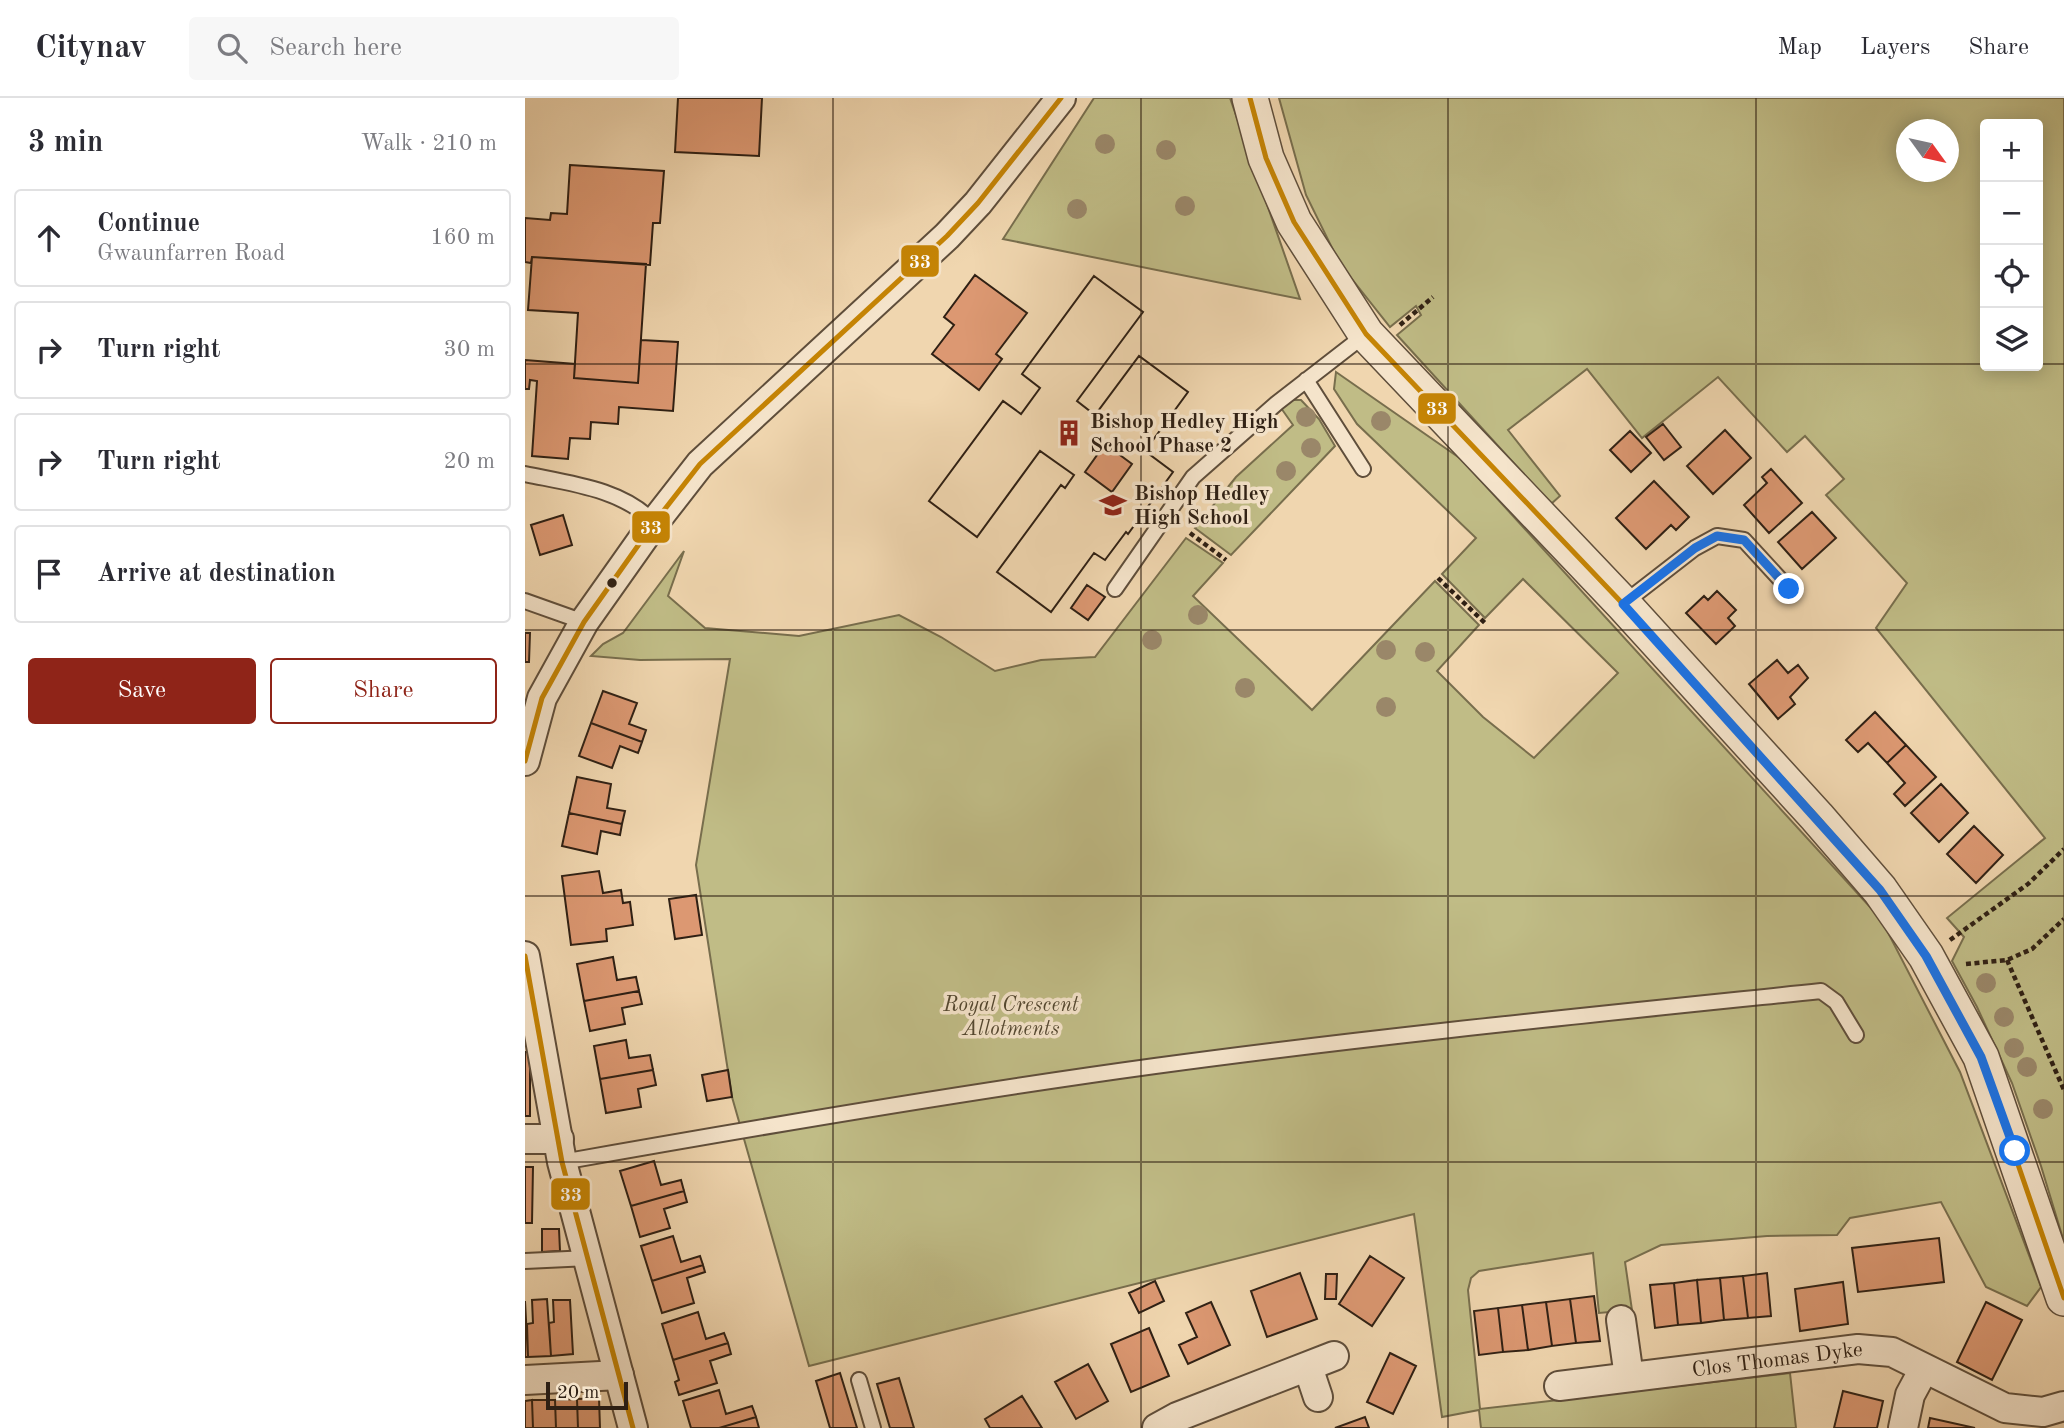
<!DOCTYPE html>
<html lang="en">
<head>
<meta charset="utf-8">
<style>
	body { margin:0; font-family:"Old Standard TT",serif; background:#f7f7f7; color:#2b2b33 }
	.controls { position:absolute; right:21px; top:21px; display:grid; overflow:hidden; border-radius:7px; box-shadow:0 4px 18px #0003 }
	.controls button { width:63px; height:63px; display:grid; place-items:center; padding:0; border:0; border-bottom:2px solid #e1e1e2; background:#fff; color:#2b2b33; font:35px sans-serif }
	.compass { position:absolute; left:1371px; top:21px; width:63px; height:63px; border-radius:50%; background:#fff; box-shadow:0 4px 18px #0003; rotate:123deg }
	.scale { position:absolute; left:21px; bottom:18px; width:82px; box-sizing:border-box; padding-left:7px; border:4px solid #2f2014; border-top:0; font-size:19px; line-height:24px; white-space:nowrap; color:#2f2014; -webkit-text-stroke:5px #f5e4cb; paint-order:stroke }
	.stop { position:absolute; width:21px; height:21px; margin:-16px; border:5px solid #1a73e8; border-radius:50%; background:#fff }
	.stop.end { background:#1a73e8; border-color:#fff; box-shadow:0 2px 7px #0008 }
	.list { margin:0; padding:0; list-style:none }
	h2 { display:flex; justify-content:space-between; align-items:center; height:91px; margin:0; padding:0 28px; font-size:30px }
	h2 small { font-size:23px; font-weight:400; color:#7c7c81 }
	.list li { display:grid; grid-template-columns:46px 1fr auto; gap:21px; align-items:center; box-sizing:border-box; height:98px; margin:0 14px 14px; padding:0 14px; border:2px solid #e1e1e2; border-radius:7px }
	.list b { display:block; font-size:26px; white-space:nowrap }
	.list p { margin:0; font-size:23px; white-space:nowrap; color:#7c7c81 }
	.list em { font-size:23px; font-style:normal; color:#7c7c81 }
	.actions { display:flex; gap:14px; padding:21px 28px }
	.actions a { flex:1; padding:16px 0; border:2px solid #8f2418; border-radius:7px; text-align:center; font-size:24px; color:#8f2418 }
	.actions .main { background:#8f2418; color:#fff }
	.icon { flex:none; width:38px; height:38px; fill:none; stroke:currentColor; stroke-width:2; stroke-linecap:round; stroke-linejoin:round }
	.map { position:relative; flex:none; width:1539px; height:1330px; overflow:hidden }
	header { display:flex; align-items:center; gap:42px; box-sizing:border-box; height:98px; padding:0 35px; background:#fff; border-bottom:2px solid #e1e1e2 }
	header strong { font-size:33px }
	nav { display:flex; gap:38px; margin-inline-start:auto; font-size:24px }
	.search { width:490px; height:63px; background:#f7f7f7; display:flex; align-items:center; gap:18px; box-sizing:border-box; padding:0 24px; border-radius:7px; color:#7c7c81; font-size:26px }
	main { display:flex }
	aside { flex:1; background:#fff }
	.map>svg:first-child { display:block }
	.green { fill:#c0bc86; stroke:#786e4d; stroke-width:2; fill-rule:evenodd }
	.building { fill:#dc9872; stroke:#2f2014; stroke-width:2; fill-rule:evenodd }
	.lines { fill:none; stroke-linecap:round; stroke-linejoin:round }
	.service-casing { stroke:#5f4e3b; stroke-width:18 }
	.minor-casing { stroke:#5f4e3b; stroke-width:32 }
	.tertiary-casing { stroke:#5f4e3b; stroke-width:38 }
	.path { stroke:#2f2014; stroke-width:4.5; stroke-dasharray:5 3.5; stroke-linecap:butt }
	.service { stroke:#f5e4cb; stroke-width:14 }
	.minor { stroke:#f5e4cb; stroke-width:28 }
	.tertiary { stroke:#f5e4cb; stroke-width:35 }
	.bus-1-casing { stroke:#f5e4cb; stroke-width:10 }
	.bus-1 { stroke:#c58405; stroke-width:5 }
	.tree { fill:#9a8769 }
	.route { stroke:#1a73e8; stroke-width:9 }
	.grid { fill:none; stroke:#2f2014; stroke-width:2; stroke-opacity:0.55 }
	.bus-dot { fill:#2f2014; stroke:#f5e4cb; stroke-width:2.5 }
	.labels { text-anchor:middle; stroke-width:7; stroke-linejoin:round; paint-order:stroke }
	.poi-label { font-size:21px; font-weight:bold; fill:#2f2014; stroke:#f5e4cb; text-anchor:start }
	.park-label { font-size:21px; font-style:italic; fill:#534730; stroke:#f5e4cb }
	.street-label { font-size:21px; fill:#2f2014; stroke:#f5e4cb }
	.line-badge { stroke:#f5e4cb; stroke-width:2.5 }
	.badge-label { font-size:19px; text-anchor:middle; font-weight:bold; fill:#fff }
</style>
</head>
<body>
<header>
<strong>Citynav</strong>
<div class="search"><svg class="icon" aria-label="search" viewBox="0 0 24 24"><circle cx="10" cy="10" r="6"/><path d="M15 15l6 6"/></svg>Search here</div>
<nav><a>Map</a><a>Layers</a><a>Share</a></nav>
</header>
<main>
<aside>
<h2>3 min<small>Walk · 210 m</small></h2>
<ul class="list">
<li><svg class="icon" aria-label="ahead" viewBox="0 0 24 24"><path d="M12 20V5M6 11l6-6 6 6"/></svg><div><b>Continue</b><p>Gwaunfarren Road</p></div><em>160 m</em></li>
<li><svg class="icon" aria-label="right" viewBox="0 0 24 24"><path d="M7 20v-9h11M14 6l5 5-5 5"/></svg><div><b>Turn right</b></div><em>30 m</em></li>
<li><svg class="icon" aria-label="right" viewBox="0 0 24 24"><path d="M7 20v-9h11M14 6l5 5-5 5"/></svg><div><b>Turn right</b></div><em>20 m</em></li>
<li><svg class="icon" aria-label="arrive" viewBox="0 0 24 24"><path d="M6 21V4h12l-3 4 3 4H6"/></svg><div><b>Arrive at destination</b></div></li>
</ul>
<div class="actions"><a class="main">Save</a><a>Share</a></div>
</aside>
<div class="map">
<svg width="1539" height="1330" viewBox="0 0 1539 1330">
	<rect width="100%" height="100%" fill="#f0d6af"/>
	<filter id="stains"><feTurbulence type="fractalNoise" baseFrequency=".00286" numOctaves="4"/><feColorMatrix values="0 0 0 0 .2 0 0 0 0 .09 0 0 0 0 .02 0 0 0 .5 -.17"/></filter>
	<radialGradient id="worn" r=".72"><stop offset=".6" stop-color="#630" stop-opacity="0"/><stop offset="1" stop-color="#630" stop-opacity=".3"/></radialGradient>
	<path class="green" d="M569,0H705L775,201L478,141Z
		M754,0H1539V1144L1516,1068L1487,985L1452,909L1427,863L1439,839L1422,820L1520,740L1351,530L1382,485L1301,397L1319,381L1280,338L1262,354L1193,279L1117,340L1062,271L983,332L1035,398L1026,406L872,237L896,217L891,208L865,229L815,166L781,97ZM1460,26H1513V268H1460ZM1381,32H1423V74H1381Z
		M811,274L936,361L1356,821L1435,974L1516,1189L1502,1208L1461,1189L1416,1104L1325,1120L1312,1137L1242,1138L1136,1147L1100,1164L1107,1212L1074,1215L1068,1155L954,1173L946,1180L943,1192L955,1311L1265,1275L1271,1330H956L954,1312L917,1319L889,1116L284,1268L207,999L171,767L205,561L115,562L66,558L78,546L98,535L159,453L143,498L180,530L274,538L374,517L416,539L470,573L516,562L570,559L661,440L698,465L668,498L787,612L910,483L954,527L912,573L958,619L1009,660L1093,575L998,481L960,520L917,476L951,440L832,326L809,291Z
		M765,302H776L794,321L810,348L706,457L670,430L711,379L768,327L756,310Z"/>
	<path class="building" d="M153,0H237L234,58L150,54Z
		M45,67L139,73L135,125H128L125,167L7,159L6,165L0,164V120L25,122L26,115L42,116Z
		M7,159L121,166L113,285L49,280L53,215L3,212Z
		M450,177L502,215L471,256L477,261L454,292L407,256L429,227L419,219Z
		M569,178L618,214L552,303L570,317L614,258L663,294L620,353L648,374L603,436L601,434L580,462L569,455L526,514L472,474L536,387L540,390L549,377L515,353L452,439L404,403L478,303L496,316L515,290L497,276ZM580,346L607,366L587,394L560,374Z
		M569,178L618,214L552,303L570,317L614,258L663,294L620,353L648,374L603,436L601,434L580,462L569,455L526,514L472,474L536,387L540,390L549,377L515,353L452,439L404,403L478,303L496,316L515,290L497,276Z
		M116,242L153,244L148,313L94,309L93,326L66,324L65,341L45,340L43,361L7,358L12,283L5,282L4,291H0V262L50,266L49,280L113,285Z
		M1138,326L1156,349L1139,362L1121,339Z
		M1200,332L1226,360L1188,396L1162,368Z
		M1105,333L1126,355L1106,374L1085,352Z
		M1246,371L1277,405L1244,435L1219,407L1242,385L1237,379Z
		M1129,383L1164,419L1151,432L1146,427L1121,451L1091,420Z
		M1287,414L1311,440L1277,471L1253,444Z
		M38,417L47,447L15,457L6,427Z
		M562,487L580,499L563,522L546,510Z
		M1192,493L1211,512L1203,520L1210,528L1191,546L1161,515L1179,498L1183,502Z
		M0,535H5L4,564H0Z
		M1252,562L1263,575L1273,567L1283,580L1265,599L1270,606L1253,621L1224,586Z
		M78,593L112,605L104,626L121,632L117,644L66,625Z
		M1350,614L1381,647L1362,665L1343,645L1333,654L1321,642Z
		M66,625L117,644L113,655L95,648L87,670L54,658Z
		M1381,647L1411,679L1380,708L1369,696L1380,685L1362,665Z
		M52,679L86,686L82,710L100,713L97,726L44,715Z
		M1416,686L1443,715L1414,744L1386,715Z
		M44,715L97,726L95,737L76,733L72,756L37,748Z
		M1449,728L1478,757L1451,785L1422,756Z
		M74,773L78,795L96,792L98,805L105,804L108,827L81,831L82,843L46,847L37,778Z
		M171,797L177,837L150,841L144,801Z
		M88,859L92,882L111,879L114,893L59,903L52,866Z
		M114,893L117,906L97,910L100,926L65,933L59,903Z
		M101,942L104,960L125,957L128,972L75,981L69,948Z
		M0,954H5V1018H0Z
		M128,972L131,987L113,991L116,1009L81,1015L75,981Z
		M203,972L207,999L182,1003L177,977Z
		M129,1063L136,1087L156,1082L159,1093L106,1108L95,1073Z
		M0,1069H8L7,1125H0Z
		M159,1093L162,1104L139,1111L145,1130L115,1139L106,1108Z
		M17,1131H34L35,1153L17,1154Z
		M148,1138L156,1164L175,1158L178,1167L127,1183L116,1148Z
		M1414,1140L1419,1184L1333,1194L1327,1150Z
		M845,1158L879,1180L847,1228L814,1206Z
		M178,1167L180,1174L162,1180L169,1205L137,1215L127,1183Z
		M775,1175L792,1221L742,1239L726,1193Z
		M1242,1175L1246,1218L1223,1220L1218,1178Z
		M801,1176H812L811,1201H800Z
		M1218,1178L1223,1220L1199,1222L1195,1180Z
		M1195,1180L1199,1222L1176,1225L1172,1182Z
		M1172,1182L1176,1225L1153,1227L1149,1185Z
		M630,1183L639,1203L614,1215L604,1195Z
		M1318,1184L1323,1226L1275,1233L1270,1191Z
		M1149,1185L1153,1227L1130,1230L1125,1187Z
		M1069,1198L1075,1243L1051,1245L1045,1201Z
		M22,1201L26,1258L3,1259L2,1226L8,1225L7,1202Z
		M1045,1201L1051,1245L1027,1248L1021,1204Z
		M28,1202H45L48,1256L26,1258L24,1225L29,1224Z
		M0,1203L3,1259H0Z
		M686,1204L705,1247L663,1266L654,1247L672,1239L661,1215Z
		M1021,1204L1027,1248L1003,1252L997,1207Z
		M1461,1204L1497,1222L1467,1282L1432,1264Z
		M997,1207L1003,1252L978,1254L973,1210Z
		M973,1210L978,1254L954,1257L949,1213Z
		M173,1214L181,1241L199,1235L203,1245L148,1262L137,1226Z
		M624,1230L644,1278L606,1294L586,1246Z
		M203,1245L206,1256L185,1263L192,1285L154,1297L150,1284L154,1282L148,1262Z
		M865,1255L891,1268L868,1316L842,1304Z
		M563,1266L583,1303L551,1321L530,1284Z
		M315,1275L332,1330H305L291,1283Z
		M374,1280L389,1330H365L352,1286Z
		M194,1292L201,1316L227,1308L231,1319L194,1330H166L158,1303Z
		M1318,1293L1358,1303L1352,1330H1309Z
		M497,1298L517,1330H465L460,1321Z
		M74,1300L75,1330H53L52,1301Z
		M52,1301L53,1330H31L30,1302Z
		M7,1302H30L31,1330H8Z
		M7,1302L8,1330H0V1303Z
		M231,1319L234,1330H194Z
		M840,1319L844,1330H810Z
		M1405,1320L1450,1330H1403Z"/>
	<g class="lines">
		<g class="service-casing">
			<path id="service" d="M781,282L838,371
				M0,376C43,385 99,391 129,425
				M590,491L668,379L752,305L841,236
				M0,503L59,524
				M1099,505L1170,450L1192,438L1219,442L1264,491
				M37,1064C234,1029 432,995 630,968C851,938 1074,916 1296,893L1311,904L1331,937
				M0,1163L64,1160
				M334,1282L348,1330"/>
		</g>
		<g class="minor-casing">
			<g id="minor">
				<path d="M0,663L17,600L59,524L129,425L175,366L422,138L453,105L536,0"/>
				<path d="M0,858L37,1064L108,1330"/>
				<path d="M0,1041H34"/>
				<path d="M1096,1222L1104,1279"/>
				<path d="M783,1269L793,1299"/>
				<path d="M0,1282L94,1277"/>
				<path id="s1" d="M1034,1288L1333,1251L1367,1254L1480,1310L1518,1314L1539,1308"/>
				<path d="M632,1330L652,1319L809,1258"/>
				<path d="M1378,1330L1385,1297L1399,1271"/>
			</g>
		</g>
		<g class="tertiary-casing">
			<path id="tertiary" d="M725,0L741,60L769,124L841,236L1098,506L1292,719L1355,792L1401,858L1456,959L1539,1200"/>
		</g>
		<path class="path" d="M875,227L908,199
			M665,435L701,462
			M913,480L961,526
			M1425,842L1503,786L1539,751
			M1482,862L1539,992
			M1441,866L1482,862L1507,851L1539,821"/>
		<use href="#service" class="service"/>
		<use href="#minor" class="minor"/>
		<use href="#tertiary" class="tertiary"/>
		<g class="bus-1-casing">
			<path id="bus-1" d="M725,0L741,60L769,124L841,236L1098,506L1292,719L1355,792L1401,858L1456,959L1539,1200
				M0,663L17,600L59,524L129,425L175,366L422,138L453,105L536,0
				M0,858L37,1064L108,1330"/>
		</g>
		<use href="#bus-1" class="bus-1"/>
	</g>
	<g class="tree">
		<circle cx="580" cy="46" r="10"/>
		<circle cx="641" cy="52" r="10"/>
		<circle cx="660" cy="108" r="10"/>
		<circle cx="552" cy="111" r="10"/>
		<circle cx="781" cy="319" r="10"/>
		<circle cx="856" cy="323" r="10"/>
		<circle cx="786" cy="350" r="10"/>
		<circle cx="761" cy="373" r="10"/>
		<circle cx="673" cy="517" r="10"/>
		<circle cx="627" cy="542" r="10"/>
		<circle cx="861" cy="552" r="10"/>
		<circle cx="900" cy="554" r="10"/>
		<circle cx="720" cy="590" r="10"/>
		<circle cx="861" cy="609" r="10"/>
		<circle cx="1461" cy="885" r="10"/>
		<circle cx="1479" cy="919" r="10"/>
		<circle cx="1489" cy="950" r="10"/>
		<circle cx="1502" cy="969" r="10"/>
		<circle cx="1518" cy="1011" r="10"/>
	</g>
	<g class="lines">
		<path class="route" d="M1264,491L1219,442L1192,438L1170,450L1098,506L1355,792L1401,858L1456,959L1490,1053"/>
	</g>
	<path class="grid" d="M308,0V1330M616,0V1330M923,0V1330M1231,0V1330M0,266H1460M1513,266H1539M0,532H1539M0,798H1539M0,1064H1539"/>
	<defs>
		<g id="building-bare" transform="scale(2.1)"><path d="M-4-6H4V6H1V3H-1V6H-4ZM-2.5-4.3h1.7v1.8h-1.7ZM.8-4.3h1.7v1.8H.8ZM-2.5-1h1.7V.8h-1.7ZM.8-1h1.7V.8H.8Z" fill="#8f2418" stroke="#f5e4cb" stroke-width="2.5" paint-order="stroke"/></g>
		<g id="school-bare" transform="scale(2.1)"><path d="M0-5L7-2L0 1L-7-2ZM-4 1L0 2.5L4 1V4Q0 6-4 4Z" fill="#8f2418" stroke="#f5e4cb" stroke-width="2.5" paint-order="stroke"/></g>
	</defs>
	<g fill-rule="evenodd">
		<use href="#building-bare" x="544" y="335"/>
		<use href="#school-bare" x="588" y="407"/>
	</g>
	<circle class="bus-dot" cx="87" cy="485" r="6"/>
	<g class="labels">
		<g class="poi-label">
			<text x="565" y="330">Bishop Hedley High<tspan x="565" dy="24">School Phase 2</tspan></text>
			<text x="609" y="402">Bishop Hedley<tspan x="609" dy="24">High School</tspan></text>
		</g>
		<g class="park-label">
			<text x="486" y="913">Royal Crescent<tspan x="486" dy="24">Allotments</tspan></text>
		</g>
		<g class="street-label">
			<text dy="7" stroke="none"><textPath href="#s1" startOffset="220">Clos Thomas Dyke</textPath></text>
		</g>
	</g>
	<g class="line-badge">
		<rect x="375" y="146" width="40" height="34" rx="7" fill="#c58405"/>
		<rect x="892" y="294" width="40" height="33" rx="7" fill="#c58405"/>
		<rect x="106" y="412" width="40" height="34" rx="7" fill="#c58405"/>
		<rect x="25" y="1079" width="41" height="34" rx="7" fill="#c58405"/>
	</g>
	<g class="badge-label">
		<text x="395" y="170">33</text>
		<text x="912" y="317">33</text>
		<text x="126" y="436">33</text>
		<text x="46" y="1103">33</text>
	</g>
	<rect width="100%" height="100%" filter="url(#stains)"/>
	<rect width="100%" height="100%" fill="url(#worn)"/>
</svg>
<div class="controls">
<button>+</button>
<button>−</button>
<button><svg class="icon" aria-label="locate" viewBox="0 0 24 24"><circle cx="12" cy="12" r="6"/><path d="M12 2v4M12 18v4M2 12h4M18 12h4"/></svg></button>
<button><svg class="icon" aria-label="layers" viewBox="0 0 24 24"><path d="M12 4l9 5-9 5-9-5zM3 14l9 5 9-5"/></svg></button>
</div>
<svg class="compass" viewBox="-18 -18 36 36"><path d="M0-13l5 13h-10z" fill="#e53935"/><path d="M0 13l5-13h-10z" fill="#7c7c81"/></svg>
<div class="scale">20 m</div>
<div class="stop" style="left:1490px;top:1053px"></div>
<div class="stop end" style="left:1264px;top:491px"></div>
</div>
</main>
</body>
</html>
